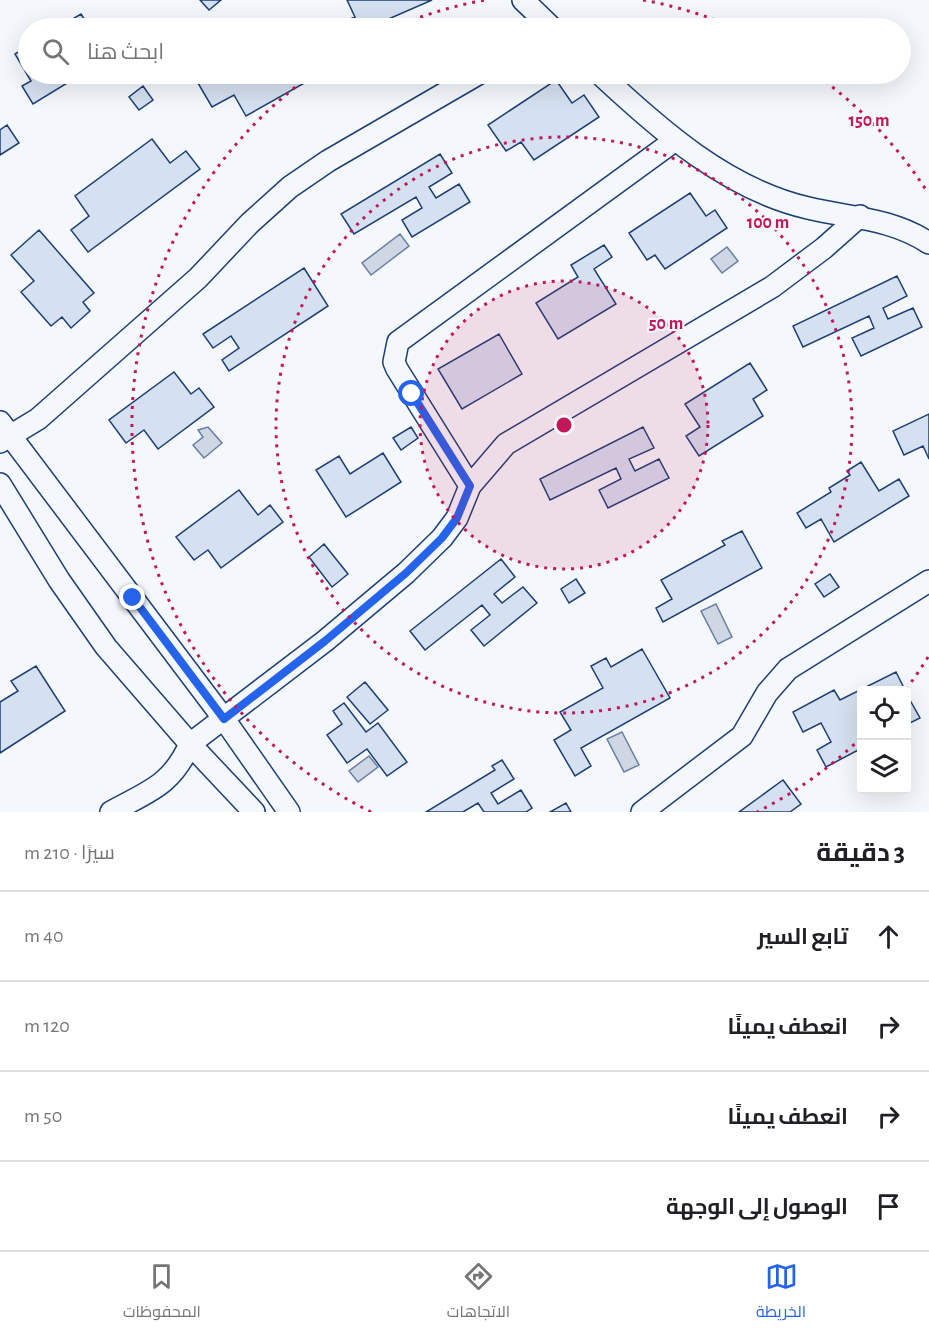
<!DOCTYPE html>
<html lang="ar">
<head>
<meta charset="utf-8">
<style>
	body { margin:0; font-family:"Alegreya Sans",Cairo,sans-serif; background:#f6f6f6; color:#202124; direction:rtl }
	.controls { position:absolute; right:18px; bottom:18px; display:grid; overflow:hidden; border-radius:6px; box-shadow:0 6px 24px #0002 }
	.controls button { width:54px; height:54px; display:grid; place-items:center; padding:0; border:0; border-bottom:2px solid #e0e0e0; background:#fff; color:#202124; font:30px sans-serif }
	.stop { position:absolute; width:18px; height:18px; margin:-14px; border:4px solid #2563eb; border-radius:50%; background:#fff }
	.stop.end { background:#2563eb; border-color:#fff; box-shadow:0 2px 6px #0008 }
	.list { margin:0; padding:0; list-style:none }
	h2 { display:flex; justify-content:space-between; align-items:center; height:78px; margin:0; padding:0 24px; font-size:26px }
	h2 small { font-size:20px; font-weight:400; color:#757577 }
	.list li { display:grid; grid-template-columns:39px 1fr auto; gap:18px; align-items:center; box-sizing:border-box; height:90px; padding:0 24px; border-top:2px solid #e0e0e0 }
	.list b { display:block; font-size:22px; white-space:nowrap }
	.list em { font-size:20px; font-style:normal; color:#757577 }
	.icon { flex:none; width:33px; height:33px; fill:none; stroke:currentColor; stroke-width:2; stroke-linecap:round; stroke-linejoin:round }
	.map { position:relative; flex:none; width:929px; height:812px; overflow:hidden; direction:ltr }
	.search { position:absolute; background:#fff; box-shadow:0 6px 24px #0002; left:18px; right:18px; top:18px; height:66px; display:flex; align-items:center; gap:15px; box-sizing:border-box; padding:0 21px; border-radius:33px; color:#757577; font-size:22px }
	.sheet { height:438px; background:#fff }
	nav { display:flex; justify-content:space-around; align-items:center; box-sizing:border-box; height:84px; border-top:2px solid #e0e0e0; background:#fff; font-size:16px; color:#757577 }
	nav a { display:grid; justify-items:center; gap:3px }
	nav .on { color:#2563eb }
	.map>svg:first-child { display:block }
	.water { fill:#cfd7e4; stroke:#687fa3; stroke-width:1.5 }
	.building { fill:#d5e0f0; stroke:#1d3f73; stroke-width:1.5 }
	.lines { fill:none; stroke-linecap:round; stroke-linejoin:round }
	.minor-casing { stroke:#1d3f73; stroke-width:24 }
	.minor { stroke:#f4f7fb; stroke-width:21 }
	.route { stroke:#2563eb; stroke-width:8 }
	.ring { fill:none; stroke:#c2185b; stroke-width:3; stroke-dasharray:3 6 }
	.centre { fill:#c2185b; stroke:#f4f7fb; stroke-width:3 }
	.ring-label { font-size:18px; text-anchor:middle; font-weight:bold; fill:#c2185b; stroke:#f4f7fb; stroke-width:4.5; stroke-linejoin:round; paint-order:stroke }
</style>
</head>
<body>
<div class="map">
<svg width="929" height="812" viewBox="0 0 929 812">
	<rect width="100%" height="100%" fill="#f4f7fb"/>
	<path class="water" d="M400,234L409,246L371,275L362,263Z
		M727,247L738,261L722,273L711,259Z
		M208,427L222,443L204,458L193,445L203,437L198,430Z
		M716,604L732,637L718,644L701,611Z
		M622,732L639,765L624,772L607,739Z
		M369,756L378,767L358,782L349,771Z"/>
	<path class="building" d="M200,0H221L209,10Z
		M347,0H432L368,28H337L336,25L355,17Z
		M81,14L90,28H57Z
		M28,46V74H82L33,104L22,86L31,81L15,54Z
		M203,74H303L308,81L246,116L234,95L212,107L195,78Z
		M556,80L572,103L584,95L599,117L534,160L521,142L506,151L488,125Z
		M143,86L153,100L139,110L129,97Z
		M7,125L19,143L0,155V130Z
		M152,139L170,163L186,151L200,169L88,252L71,230L89,216L75,196Z
		M440,154L452,173L429,187L436,198L459,184L470,202L412,237L402,220L422,208L416,197L354,234L341,214Z
		M690,193L706,216L715,210L727,228L665,269L655,255L647,260L629,233Z
		M39,230L94,293L83,302L90,311L71,328L62,317L51,326L21,292L34,281L11,255Z
		M604,245L612,257L594,269L616,304L558,339L536,303L578,277L571,265Z
		M304,268L328,306L229,371L222,360L239,348L231,336L213,348L203,334Z
		M897,276L907,296L883,308L888,319L913,308L922,327L861,356L852,338L874,328L869,316L803,347L793,326Z
		M499,334L522,374L462,409L438,369Z
		M750,363L767,390L753,399L763,416L699,456L686,436L700,427L685,404Z
		M174,372L191,394L199,388L214,407L158,449L144,430L126,443L109,420Z
		M929,414V459L923,446L904,455L893,431Z
		M411,427L418,438L401,450L393,438Z
		M643,427L654,448L629,459L635,471L659,459L669,478L608,508L599,490L621,479L616,468L550,500L540,479Z
		M383,453L401,482L346,517L316,470L339,456L350,474Z
		M861,462L879,491L899,479L909,496L834,542L821,519L806,528L797,513L831,492L829,488L850,475L847,471Z
		M239,490L258,515L270,505L283,522L221,568L208,550L194,560L176,537Z
		M742,531L762,568L663,622L656,608L672,599L661,580L725,545L722,541Z
		M324,544L348,574L332,587L309,557Z
		M501,559L515,577L494,594L502,603L523,587L537,603L484,646L471,630L490,615L482,605L425,650L410,631Z
		M830,574L839,587L824,597L815,584Z
		M576,579L585,593L569,603L561,589Z
		M642,649L670,698L581,748L591,766L575,776L554,740L571,730L560,712L603,688L591,666L606,658L611,667Z
		M36,666L65,711L0,753V702L18,691L11,681Z
		M896,672L905,690H862V748L826,767L817,750L831,742L821,723L803,732L793,712L834,690L840,700Z
		M365,682L388,710L370,724L347,697Z
		M906,693L920,718L906,725Z
		M344,703L366,732L378,723L407,762L387,776L367,749L347,763L327,735L342,724L333,711Z
		M502,760L514,779L491,793L498,804L521,790L532,808L526,812H484L478,803L463,812H426L495,770L492,766Z
		M783,780L801,804L790,812H739Z
		M566,803L571,812H550Z"/>
	<g class="lines">
		<g class="minor-casing">
			<path id="minor" d="M523,0L552,28
				M600,74C659,129 726,189 808,208C850,218 891,218 929,243
				M0,422L224,719L289,812
				M0,442L38,419L198,278L250,223L290,187L328,161L478,74
				M0,484L59,580L106,647L190,744L254,812
				M470,486L397,369L394,362L398,342L674,141
				M111,812C149,791 171,786 190,744L325,641L406,573L442,538L457,518L470,486L506,444L772,287L824,248L860,216
				M642,812L742,736L767,693L788,669L929,581"/>
		</g>
		<use href="#minor" class="minor"/>
	</g>
	<g class="lines">
		<path class="route" d="M133,598L224,719L325,641L406,573L442,538L457,518L470,486L412,394"/>
	</g>
	<circle cx="564" cy="425" r="144" fill="#c2185b" fill-opacity=".12"/>
	<g class="ring">
		<circle cx="564" cy="425" r="144"/>
		<circle cx="564" cy="425" r="288"/>
		<path d="M928 657A432 432 0 0 1 907 688M861 738A432 432 0 0 1 757 812M371 812A432 432 0 0 1 310 76M395 27A432 432 0 0 1 485 0M643 0A432 432 0 0 1 733 27M818 76A432 432 0 0 1 928 193"/>
	</g>
	<circle cx="564" cy="425" r="9" class="centre"/>
	<g class="ring-label">
		<text x="869" y="126">150 m</text>
		<text x="768" y="228">100 m</text>
		<text x="666" y="329">50 m</text>
	</g>
</svg>
<div class="controls">
<button><svg class="icon" aria-label="locate" viewBox="0 0 24 24"><circle cx="12" cy="12" r="6"/><path d="M12 2v4M12 18v4M2 12h4M18 12h4"/></svg></button>
<button><svg class="icon" aria-label="layers" viewBox="0 0 24 24"><path d="M12 4l9 5-9 5-9-5zM3 14l9 5 9-5"/></svg></button>
</div>
<div class="stop" style="left:412px;top:394px"></div>
<div class="stop end" style="left:133px;top:598px"></div>
<div class="search"><svg class="icon" aria-label="search" viewBox="0 0 24 24"><circle cx="10" cy="10" r="6"/><path d="M15 15l6 6"/></svg>ابحث هنا</div>
</div>
<section class="sheet">
<h2>3 دقيقة<small>سيرًا · 210 m</small></h2>
<ul class="list">
<li><svg class="icon" aria-label="ahead" viewBox="0 0 24 24"><path d="M12 20V5M6 11l6-6 6 6"/></svg><div><b>تابع السير</b></div><em>40 m</em></li>
<li><svg class="icon" aria-label="right" viewBox="0 0 24 24"><path d="M7 20v-9h11M14 6l5 5-5 5"/></svg><div><b>انعطف يمينًا</b></div><em>120 m</em></li>
<li><svg class="icon" aria-label="right" viewBox="0 0 24 24"><path d="M7 20v-9h11M14 6l5 5-5 5"/></svg><div><b>انعطف يمينًا</b></div><em>50 m</em></li>
<li><svg class="icon" aria-label="arrive" viewBox="0 0 24 24"><path d="M6 21V4h12l-3 4 3 4H6"/></svg><div><b>الوصول إلى الوجهة</b></div></li>
</ul>
</section>
<nav>
<a class="on"><svg class="icon" aria-label="map" viewBox="0 0 24 24"><path d="M3 6l6-2 6 2 6-2v14l-6 2-6-2-6 2zM9 4v14M15 6v14"/></svg>الخريطة</a>
<a><svg class="icon" aria-label="directions" viewBox="0 0 24 24"><path d="M12 3l9 9-9 9-9-9zM9 14v-3h6M13 9l2 2-2 2"/></svg>الاتجاهات</a>
<a><svg class="icon" aria-label="saved" viewBox="0 0 24 24"><path d="M7 4h10v16l-5-4-5 4z"/></svg>المحفوظات</a>
</nav>
</body>
</html>
